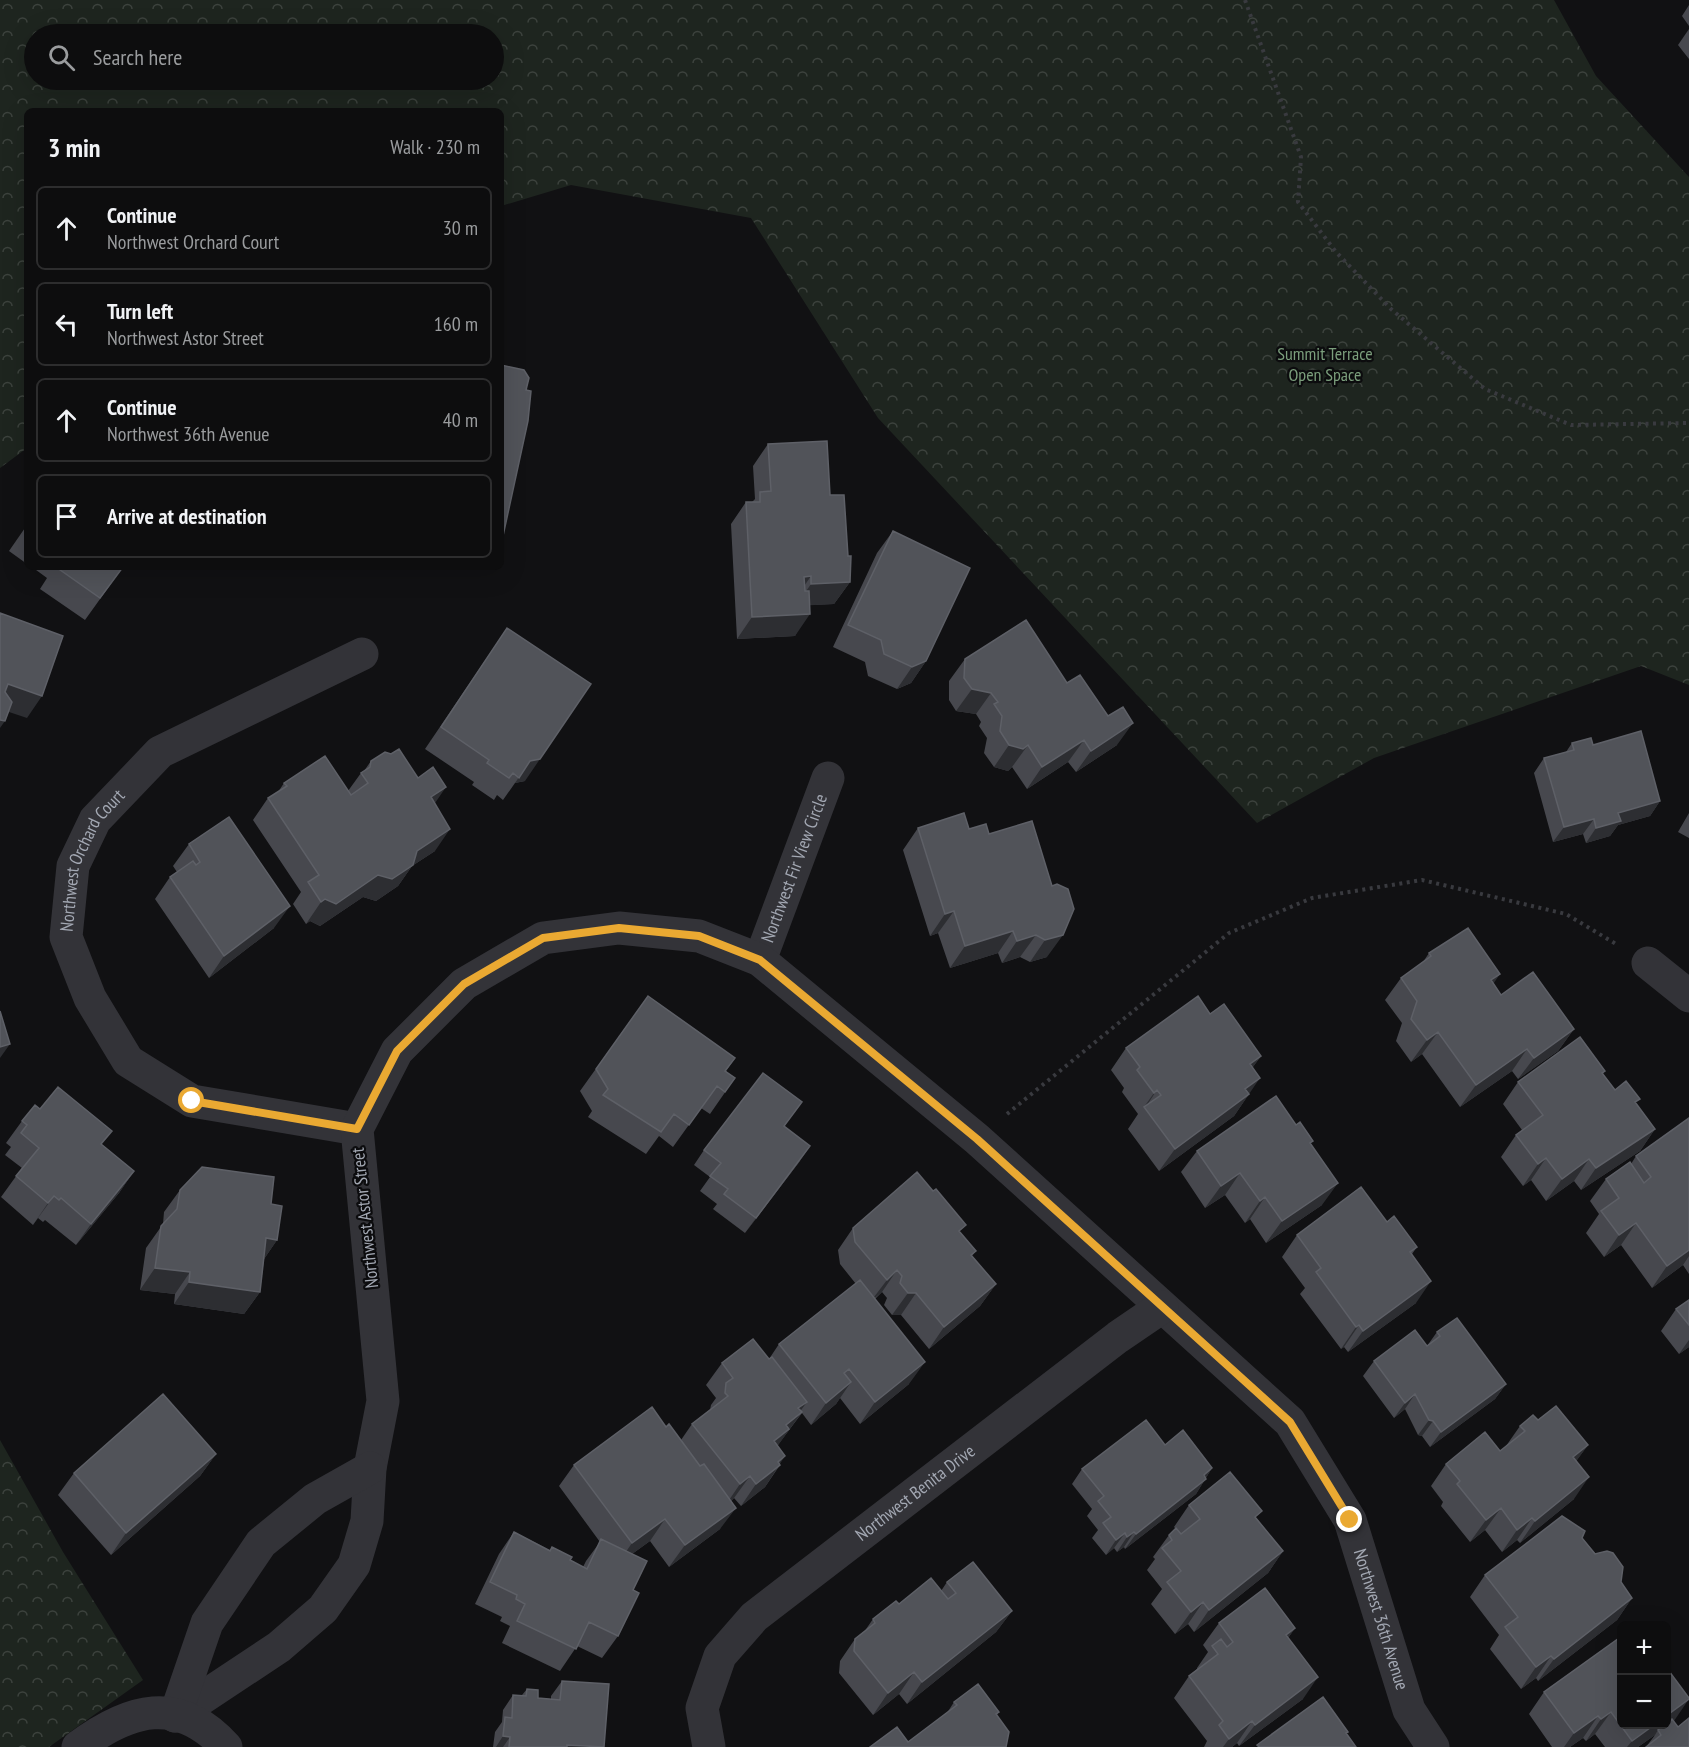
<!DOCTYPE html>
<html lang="en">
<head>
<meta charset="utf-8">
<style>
	body { margin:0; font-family:"PT Sans Narrow",sans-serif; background:#161617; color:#f1f3f6 }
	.controls { position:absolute; right:18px; bottom:18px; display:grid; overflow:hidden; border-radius:9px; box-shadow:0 6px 24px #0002 }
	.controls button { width:54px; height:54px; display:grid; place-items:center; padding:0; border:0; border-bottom:2px solid #2d2d2e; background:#0d0d0e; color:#f1f3f6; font:30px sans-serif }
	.stop { position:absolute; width:18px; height:18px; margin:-14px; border:4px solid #eaa932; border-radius:50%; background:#fff }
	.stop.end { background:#eaa932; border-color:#fff; box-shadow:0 2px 6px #0008 }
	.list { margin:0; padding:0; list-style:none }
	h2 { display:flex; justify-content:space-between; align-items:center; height:78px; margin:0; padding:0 24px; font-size:26px }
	h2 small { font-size:20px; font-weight:400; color:#9a9c9e }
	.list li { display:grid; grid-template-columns:39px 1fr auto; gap:18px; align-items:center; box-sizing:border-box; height:84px; margin:0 12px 12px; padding:0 12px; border:2px solid #2d2d2e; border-radius:9px }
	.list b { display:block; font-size:22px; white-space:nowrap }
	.list p { margin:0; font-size:20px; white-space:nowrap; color:#9a9c9e }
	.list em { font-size:20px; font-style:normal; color:#9a9c9e }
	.icon { flex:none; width:33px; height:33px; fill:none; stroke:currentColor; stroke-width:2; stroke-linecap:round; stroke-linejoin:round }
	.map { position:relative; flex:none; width:1689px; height:1747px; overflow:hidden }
	.search { position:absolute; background:#0d0d0e; box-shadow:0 6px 24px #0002; left:24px; top:24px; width:480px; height:66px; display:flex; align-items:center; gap:15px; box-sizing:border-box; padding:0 21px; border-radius:33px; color:#9a9c9e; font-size:22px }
	.panel { position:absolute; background:#0d0d0e; box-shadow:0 6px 24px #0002; left:24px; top:108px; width:480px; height:462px; border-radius:9px }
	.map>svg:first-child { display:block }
	.forest { fill:url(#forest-crowns); fill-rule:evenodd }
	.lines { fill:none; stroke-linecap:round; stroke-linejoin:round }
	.path { stroke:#393a3f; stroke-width:4; stroke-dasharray:3 4.5; stroke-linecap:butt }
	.minor { stroke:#333338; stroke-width:33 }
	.wall { fill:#47484e }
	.shaded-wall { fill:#2d2e32 }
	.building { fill:#515359; stroke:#5e6067; stroke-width:1.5 }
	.route { stroke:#eaa932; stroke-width:8 }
	.labels { text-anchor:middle; stroke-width:4.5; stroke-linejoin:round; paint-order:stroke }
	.park-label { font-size:18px; fill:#7b9e7c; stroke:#0c0c0e }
	.street-label { font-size:18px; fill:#a3a8b3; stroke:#0c0c0e }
</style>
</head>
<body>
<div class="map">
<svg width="1689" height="1747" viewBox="0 0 1689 1747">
	<defs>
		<pattern id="forest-crowns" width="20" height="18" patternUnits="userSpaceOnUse" patternTransform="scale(1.5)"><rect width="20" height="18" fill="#1e251f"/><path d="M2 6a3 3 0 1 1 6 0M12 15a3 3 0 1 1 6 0" fill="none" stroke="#3c423d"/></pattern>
	</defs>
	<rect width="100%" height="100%" fill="#111113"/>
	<path class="forest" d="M0,0H1554L1596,76L1689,177V685L1641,666L1374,758L1257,823L878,418L751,218L571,185L501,206V111H27V448L0,468ZM34,34H494V80H34Z
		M0,1440L63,1552L143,1680L49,1747H0Z"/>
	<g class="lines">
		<path class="path" d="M1245,0L1301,157L1298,202L1336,252L1391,309L1485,389L1571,425L1689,423
			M1007,1114L1229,933L1312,898L1422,880L1566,914L1616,944"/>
		<g class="minor">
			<path id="s1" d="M760,960L828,778"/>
			<path d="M1648,963L1689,996"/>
			<path id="s2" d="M357,1129L192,1101L128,1061L90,998L66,937L73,866L95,820L160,752L362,654"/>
			<path id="s3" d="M175,1716L279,1647L323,1609L354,1565L367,1521L370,1468L383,1401L357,1129L397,1051L464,984L543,938L619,928L699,936L760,960L977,1139L1290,1422L1350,1520L1409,1710L1433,1747"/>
			<path d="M175,1716L207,1623L261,1543L315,1499L370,1468"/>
			<path d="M78,1747C129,1709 178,1694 226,1747"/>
			<path id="s4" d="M709,1747L702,1708L720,1656L754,1617L1118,1337L1162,1307"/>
		</g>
	</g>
	<path class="wall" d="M1689,5V26L1682,16Z
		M1689,29V59L1678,45Z
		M768,444L830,495L850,582L834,604L810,605L795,636L737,639L731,524L746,502H752L755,499L753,466Z
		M27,525V564L9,551Z
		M893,531L926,661L911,683L897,689L868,676L865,662L833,647L877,553Z
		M32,567H123L85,620L40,589L47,578Z
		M507,628L525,781L515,783L503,800L497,795L494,800L472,785L474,782L425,749Z
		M965,659L1067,683L1117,745L1076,772L1068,762L1027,789L1012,767L1008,771L994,767L984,753L987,738L979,726L981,722L976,714L956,711L949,700V681Z
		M1572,743L1593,745L1660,801L1650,816L1618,825L1610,836L1586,843L1583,834L1553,842L1534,773L1544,758L1566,752Z
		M371,761L435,803V851L412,866L398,886L376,901L363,897L320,926L310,921L306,924L293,904L301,892L253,820L268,798L278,792L284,783L348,791L361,773L364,771Z
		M1689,813V838L1678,832Z
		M1032,821L1047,957L1030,962L1020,957L1002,963L998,953L950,968L938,933L930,936L903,850L918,828L969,829L989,834Z
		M189,844L274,928L209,978L155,899L170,877L177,872L173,866Z
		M1429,953L1493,984L1501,995L1574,1029L1558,1051L1518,1079L1512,1071L1460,1107L1422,1054L1411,1062L1396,1041L1402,1023L1385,1000L1401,978L1423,962Z
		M648,996L735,1058L726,1071L735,1078L710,1114L701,1108L673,1147L659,1136L646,1154L588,1117L592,1111L580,1091Z
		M1210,1014L1261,1056L1252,1068L1249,1094L1234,1116L1159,1171L1128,1129L1138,1114L1122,1092L1124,1088L1111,1070L1126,1048Z
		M1605,1071L1603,1074L1615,1090L1636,1104L1655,1129L1640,1151L1581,1190L1574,1181L1546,1201L1531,1180L1523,1186L1501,1157L1516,1135L1522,1130L1503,1104L1518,1082Z
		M40,1109L102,1145L134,1171L119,1193L76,1245L45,1220L43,1222L38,1218L33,1225L1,1197L22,1168L5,1155L11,1147L6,1143L22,1121Z
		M1689,1118V1274L1683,1265L1652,1288L1621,1245L1604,1257L1586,1233L1599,1214L1590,1201L1606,1179L1631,1164L1636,1156Z
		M1296,1125L1311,1144L1322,1205L1266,1243L1250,1219L1245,1223L1225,1195L1205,1208L1181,1172L1197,1151Z
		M784,1127L800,1161L745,1233L713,1209L717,1204L700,1191L710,1177L694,1165L704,1150Z
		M180,1190L271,1204L277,1240L264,1259L260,1292L244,1314L174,1304L175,1294L140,1290L146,1248L163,1224L164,1212Z
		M1387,1222L1417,1247L1412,1254L1416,1303L1348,1352L1344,1347L1341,1349L1300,1294L1305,1288L1282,1257L1297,1235Z
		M853,1228L961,1233L976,1251L972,1256L996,1284L980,1306L929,1349L901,1315H892L884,1305L887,1298L882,1292L875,1299L909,1384L860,1424L840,1398L836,1404L811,1425L802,1413L777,1446L780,1465L765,1487L741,1506L734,1498L731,1501L720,1529L669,1567L650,1541L632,1554L633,1590L618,1636L602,1658L577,1646L560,1671L502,1643L510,1626L500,1621L502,1617L475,1604L499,1554L514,1532L550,1550L552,1547L570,1560L583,1567L586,1561L600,1542L559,1486L574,1465L666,1427L681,1440L692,1424L710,1410L711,1405L716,1398L706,1385L722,1363L769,1359L779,1344L856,1284L840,1264L838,1250Z
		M1689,1300V1347L1679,1354L1661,1331L1676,1309Z
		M1437,1332L1506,1384L1495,1399L1430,1447L1422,1436L1418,1435L1405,1409L1394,1418L1363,1376L1374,1361L1427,1346Z
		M1538,1420L1588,1445L1576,1461L1574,1499L1520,1543L1517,1540L1502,1552L1485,1530L1470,1542L1441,1506L1443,1502L1431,1486L1446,1464L1500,1451L1506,1446L1520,1426Z
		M1165,1445L1212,1468L1196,1494L1125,1549L1124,1547L1117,1552L1114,1548L1106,1555L1092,1538L1098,1530L1087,1516L1092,1509L1072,1484L1082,1469Z
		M216,1454L200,1476L111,1555L58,1495L74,1473Z
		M1189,1505L1257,1519L1283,1551L1268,1573L1194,1632L1188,1624L1175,1634L1151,1604L1162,1589L1147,1570L1155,1559L1153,1557L1169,1535L1176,1529L1174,1527Z
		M1582,1538L1621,1582L1632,1598L1617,1620L1538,1681L1536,1678L1521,1689L1490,1649L1499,1635L1470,1597L1485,1575Z
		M947,1582L1012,1611L996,1632L907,1704L899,1694L873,1715L839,1673L840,1661L855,1639L864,1632L873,1619L899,1604L941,1591Z
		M1219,1623L1295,1628L1288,1638L1303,1699L1239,1746L1237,1743L1232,1747H1204L1207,1741L1174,1698L1189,1676L1197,1669V1668L1208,1652L1203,1645Z
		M562,1681L604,1747H493L495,1732L502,1722L503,1710L513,1695H522L527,1689L538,1698L551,1699V1696Z
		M1544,1692L1674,1721L1689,1747H1646L1655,1735L1638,1747H1605L1595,1734L1586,1741L1583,1738L1570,1747H1552L1529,1714Z
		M954,1702L999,1712L997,1715L908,1742L947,1713Z"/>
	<path class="shaded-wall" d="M811,576L796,598L804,577Z
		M850,582L834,604L796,606L811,584Z
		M810,614L795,636L737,639L752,617Z
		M926,661L911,683L897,689L912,667Z
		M8,684L42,696L27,718L0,709Z
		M972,689L991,693L976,714L956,711Z
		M0,720L5,721L0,728Z
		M1133,723L1117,745L1076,772L1091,751Z
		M1084,740L1068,762L1027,789L1042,767Z
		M1009,745H1028L1012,767L1008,771L994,767Z
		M540,759L525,781L515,783L530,761Z
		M446,787L431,809V797Z
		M1660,801L1650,816L1618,825L1610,836L1586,843L1596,828L1618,813Z
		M1594,819L1583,834L1553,842L1564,827Z
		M450,829L435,851L412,866L398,886L376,901L363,897L320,926L310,921L306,924L321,902L417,851Z
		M290,906L274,928L209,978L224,956Z
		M954,911L938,933L930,936L945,914Z
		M1013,931L998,953L950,968L965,946Z
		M1036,935L1020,957L1002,963L1017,941Z
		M1063,935L1047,957L1030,962L1045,940Z
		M1500,974L1485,996L1491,980Z
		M1574,1029L1558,1051L1518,1079L1534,1058Z
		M1438,1032L1422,1054L1411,1062L1427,1040Z
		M10,1044L0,1058V1047Z
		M1527,1049L1512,1071L1460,1107L1476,1085Z
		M1261,1056L1245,1078L1250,1064Z
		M1260,1078L1234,1116L1159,1171L1175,1149L1245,1089Z
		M1157,1090L1145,1108L1144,1107L1154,1093Z
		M1655,1129L1640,1151L1581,1190L1596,1168Z
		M810,1146L800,1161L745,1233L756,1218Z
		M1546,1158L1531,1180L1523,1186L1538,1164Z
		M1589,1159L1574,1181L1546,1201L1562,1179Z
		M134,1171L119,1193L76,1245L91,1224Z
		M1240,1173L1225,1195L1205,1208L1221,1186Z
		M1338,1183L1322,1205L1266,1243L1282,1221Z
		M54,1196L38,1218L33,1225L48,1203Z
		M1265,1197L1250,1219L1245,1223L1260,1201Z
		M1636,1223L1621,1245L1604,1257L1619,1235Z
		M266,1238L277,1240L262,1262Z
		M1689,1250V1256L1683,1265L1652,1288L1667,1266Z
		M155,1268L190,1272L175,1294L140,1290Z
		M897,1270L882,1292L871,1301L887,1280Z
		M1431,1281L1416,1303L1348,1352L1363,1331Z
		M189,1282L260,1292L244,1314L174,1304Z
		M996,1284L980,1306L929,1349L944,1327Z
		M908,1293H916L901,1315H892Z
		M1359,1325L1344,1347L1341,1349L1356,1327Z
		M1689,1340V1347L1679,1354Z
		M925,1362L909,1384L860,1424L875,1402Z
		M851,1382L836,1404L811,1425L826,1403Z
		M1506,1384L1495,1399L1430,1447L1441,1432Z
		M1415,1394L1405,1409L1394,1418L1405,1403Z
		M807,1402L796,1417L802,1412L774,1451V1441L798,1408Z
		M1429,1420L1433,1421L1422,1436L1418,1435Z
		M1588,1445L1572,1467L1573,1457Z
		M216,1454L200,1476L111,1555L126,1533Z
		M785,1456L765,1487L741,1506L756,1484L778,1462Z
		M1212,1468L1196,1494L1125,1549L1136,1534Z
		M750,1476L734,1498L725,1506L740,1484Z
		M1589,1477L1574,1499L1520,1543L1535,1521Z
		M736,1508L720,1529L669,1567L685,1545Z
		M1501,1508L1485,1530L1470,1542L1486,1520Z
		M1532,1518L1517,1540L1502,1552L1517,1530Z
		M665,1519L650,1541L617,1565L632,1543Z
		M1134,1532L1124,1547L1117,1552L1127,1537Z
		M1125,1533L1114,1548L1106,1555L1116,1540Z
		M1283,1551L1268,1573L1194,1632L1209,1610Z
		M1632,1598L1617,1620L1538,1681L1554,1659Z
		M1203,1602L1188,1624L1175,1634L1191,1612Z
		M1012,1611L996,1632L907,1704L922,1682Z
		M1295,1628L1280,1650L1286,1635Z
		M1551,1656L1536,1678L1521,1689L1536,1667Z
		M914,1672L899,1694L873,1715L888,1693Z
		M1318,1677L1303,1699L1239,1746L1255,1725Z
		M1689,1699L1674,1721L1659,1732L1658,1730L1655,1735L1638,1747H1627L1632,1741L1654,1725H1666V1716Z
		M1611,1712L1595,1734L1586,1741L1601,1719Z
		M1598,1716L1583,1738L1570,1747H1564L1574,1733Z
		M1252,1721L1237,1743L1232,1747H1223L1229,1739Z
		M503,1736L510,1737L503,1747H496Z
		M567,1745L603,1747H565Z"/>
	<path class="building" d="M501,365L524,370L529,378L526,390L531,391L528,421L503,536L501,535Z
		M827,441L830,495H844L848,556H851L850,582L811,584V576L804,577L805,591H809L810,614L752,617L746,502H760V492L771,491L768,444Z
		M893,531L970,568L926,661L912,667L884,654L881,640L848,625Z
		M56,567H123L100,598Z
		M0,613L63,636L42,696L8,684L5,692L12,702L5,721L0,720Z
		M1026,620L1067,683L1080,675L1108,716L1123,707L1133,723L1091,751L1084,740L1042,767L1028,745L1023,749L1009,745L1000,731L1002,716L994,704L998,702L991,693L972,689L964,678L965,659Z
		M507,628L591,684L540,759L530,761L519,778L513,773L509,778L487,763L489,760L441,727Z
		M1641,731L1660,801L1618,813L1621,821L1596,828L1594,819L1564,827L1544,758L1574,750L1572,743L1591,738L1593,745Z
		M399,749L418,778L433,767L446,787L431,797L450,829L417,851L413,865L392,879L378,875L336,904L325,899L321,902L308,882L319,875L268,798L287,786L284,783L325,756L351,795L368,783L361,773L370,767L371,761L385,752L391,754Z
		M964,813L969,829L986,824L989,834L1032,821L1052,886L1057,884L1068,889L1074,909L1063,935L1045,940L1036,935L1017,941L1013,931L965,946L954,911L945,914L918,828Z
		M229,817L290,906L224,956L170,877L193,861L196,865L200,862L189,844Z
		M1468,928L1500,974L1491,980L1501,995L1533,972L1574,1029L1534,1058L1527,1049L1476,1085L1438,1032L1427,1040L1411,1019L1417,1001L1401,978L1431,956L1429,953Z
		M648,996L735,1058L725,1071L735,1078L725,1092L717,1086L689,1125L674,1114L661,1132L603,1095L608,1089L596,1069Z
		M1198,996L1210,1014L1224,1004L1261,1056L1250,1064L1260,1078L1245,1089L1249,1094L1175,1149L1144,1107L1161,1095L1157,1090L1154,1093L1137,1070L1140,1067L1126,1048Z
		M0,1011L10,1044L0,1047Z
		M1580,1037L1605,1071L1602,1073L1615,1090L1626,1081L1640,1099L1635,1102L1655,1129L1596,1168L1589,1159L1562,1179L1546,1158L1538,1164L1516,1135L1543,1115L1518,1082Z
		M763,1073L802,1102L784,1126L810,1146L756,1218L724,1194L728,1189L710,1176L721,1163L704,1150Z
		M58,1087L112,1131L101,1144L134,1171L91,1224L61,1198L59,1200L54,1196L48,1203L16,1176L39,1148L21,1133L27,1125L22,1121L35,1105L40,1109Z
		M1276,1096L1296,1125L1300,1122L1313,1141L1310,1143L1338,1183L1282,1221L1265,1197L1260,1201L1240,1173L1221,1186L1197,1151Z
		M1689,1118V1250L1667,1266L1636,1223L1619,1235L1601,1211L1619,1198L1606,1179L1630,1162L1644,1183L1651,1177L1636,1156Z
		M202,1167L274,1177L271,1204L282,1206L277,1240L266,1238L260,1292L189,1282L190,1272L155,1268L161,1226L177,1209L180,1190Z
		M917,1172L933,1191L936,1189L966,1225L959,1231L976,1251L971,1255L996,1284L944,1327L916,1293H908L900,1283L902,1276L897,1270L887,1280L855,1242L853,1228Z
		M1361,1187L1387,1222L1394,1216L1417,1247L1410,1252L1431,1281L1363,1331L1359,1325L1356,1327L1316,1272L1321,1268L1297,1235Z
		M860,1280L925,1362L875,1402L849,1369L844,1373L851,1382L826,1403L779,1344Z
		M1689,1300V1325L1676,1309Z
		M1457,1318L1506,1384L1441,1432L1433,1421L1429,1420L1415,1394L1405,1403L1374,1361L1415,1330L1427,1346L1440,1336L1437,1332Z
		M753,1339L769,1359L772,1357L807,1402L798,1408L802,1412L786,1425L789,1429L774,1441L785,1456L778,1462L780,1465L756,1484L750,1476L740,1484L692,1424L728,1396L725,1393L726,1383L733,1378L722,1363Z
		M163,1394L216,1454L126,1533L74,1473Z
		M1556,1406L1588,1445L1573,1457L1589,1477L1535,1521L1532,1518L1517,1530L1501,1508L1486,1520L1457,1484L1460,1481L1446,1464L1485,1432L1500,1451L1525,1431L1520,1426L1533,1415L1538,1420Z
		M652,1407L666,1427L669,1424L700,1466L704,1464L736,1508L685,1545L665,1519L632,1543L574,1465Z
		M1146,1420L1165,1445L1183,1430L1212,1468L1204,1475L1206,1479L1136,1534L1134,1532L1127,1537L1125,1533L1116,1540L1103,1523L1111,1517L1098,1501L1104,1496L1082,1469Z
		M1230,1472L1262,1511L1255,1517L1283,1551L1209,1610L1203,1602L1191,1612L1167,1582L1181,1571L1162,1548L1172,1540L1169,1535L1176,1528L1181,1534L1200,1519L1189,1505Z
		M1562,1516L1585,1531L1582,1538L1595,1554L1607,1551L1613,1553L1623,1567L1621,1582L1632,1598L1554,1659L1551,1656L1536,1667L1505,1627L1518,1617L1485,1575Z
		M514,1532L550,1551L552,1547L572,1557L570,1560L587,1569L601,1539L647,1561L633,1590L639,1593L618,1636L589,1622L576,1649L517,1621L525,1604L516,1599L517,1595L490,1582Z
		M973,1562L1012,1611L922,1682L914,1672L888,1693L854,1651L855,1639L875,1623L873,1619L896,1601L899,1604L931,1578L948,1599L956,1593L947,1582Z
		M1265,1588L1295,1628L1286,1635L1318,1677L1255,1725L1252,1721L1229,1739L1219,1725L1223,1721L1189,1676L1218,1654L1212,1646L1221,1639L1227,1647L1233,1642L1219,1623Z
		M1622,1636V1725H1654L1632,1741L1611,1712L1601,1719L1598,1716L1574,1733L1544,1692Z
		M1666,1667L1689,1698V1699L1666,1716Z
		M562,1681L609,1684L604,1747L567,1745V1747H509L510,1737L503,1736L505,1717L512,1718L513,1695L526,1696L527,1689L538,1690V1698L560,1700Z
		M978,1684L999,1712L996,1714L1009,1732L1006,1747H870L897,1727L908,1742L957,1705L954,1702Z
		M1323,1697L1348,1732L1346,1733L1356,1747H1259L1257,1745Z
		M1689,1718V1747H1646L1661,1735L1658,1730L1672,1719L1678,1727Z"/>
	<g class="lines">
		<path class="route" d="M192,1101L357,1129L397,1051L464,984L543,938L619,928L699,936L760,960L977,1139L1290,1422L1350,1520"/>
	</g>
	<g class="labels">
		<g class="park-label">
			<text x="1325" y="360">Summit Terrace<tspan x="1325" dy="21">Open Space</tspan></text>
		</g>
		<g class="street-label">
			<text dy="6" stroke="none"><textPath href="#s2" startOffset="465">Northwest Orchard Court</textPath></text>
			<text dy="6" stroke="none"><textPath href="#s1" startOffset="98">Northwest Fir View Circle</textPath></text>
			<text transform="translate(365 1218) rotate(-96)" y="6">Northwest Astor Street</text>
			<text dy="6" stroke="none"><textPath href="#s4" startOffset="350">Northwest Benita Drive</textPath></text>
			<text dy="6" stroke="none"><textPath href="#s3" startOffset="2096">Northwest 36th Avenue</textPath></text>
		</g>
	</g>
</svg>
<div class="controls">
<button>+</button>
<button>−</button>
</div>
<div class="stop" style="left:192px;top:1101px"></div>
<div class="stop end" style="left:1350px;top:1520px"></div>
<div class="search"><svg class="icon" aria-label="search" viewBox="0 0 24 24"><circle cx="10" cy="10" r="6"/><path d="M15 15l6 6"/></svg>Search here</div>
<section class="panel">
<h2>3 min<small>Walk · 230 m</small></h2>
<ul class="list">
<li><svg class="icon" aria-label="ahead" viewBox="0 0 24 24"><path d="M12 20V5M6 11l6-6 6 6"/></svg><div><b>Continue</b><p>Northwest Orchard Court</p></div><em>30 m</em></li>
<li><svg class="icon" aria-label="left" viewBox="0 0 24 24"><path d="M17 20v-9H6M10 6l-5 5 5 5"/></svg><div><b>Turn left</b><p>Northwest Astor Street</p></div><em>160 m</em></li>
<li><svg class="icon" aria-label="ahead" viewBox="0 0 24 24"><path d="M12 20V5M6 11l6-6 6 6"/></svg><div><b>Continue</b><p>Northwest 36th Avenue</p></div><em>40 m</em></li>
<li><svg class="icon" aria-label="arrive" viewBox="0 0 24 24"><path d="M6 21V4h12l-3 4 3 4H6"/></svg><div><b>Arrive at destination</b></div></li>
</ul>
</section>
</div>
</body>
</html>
